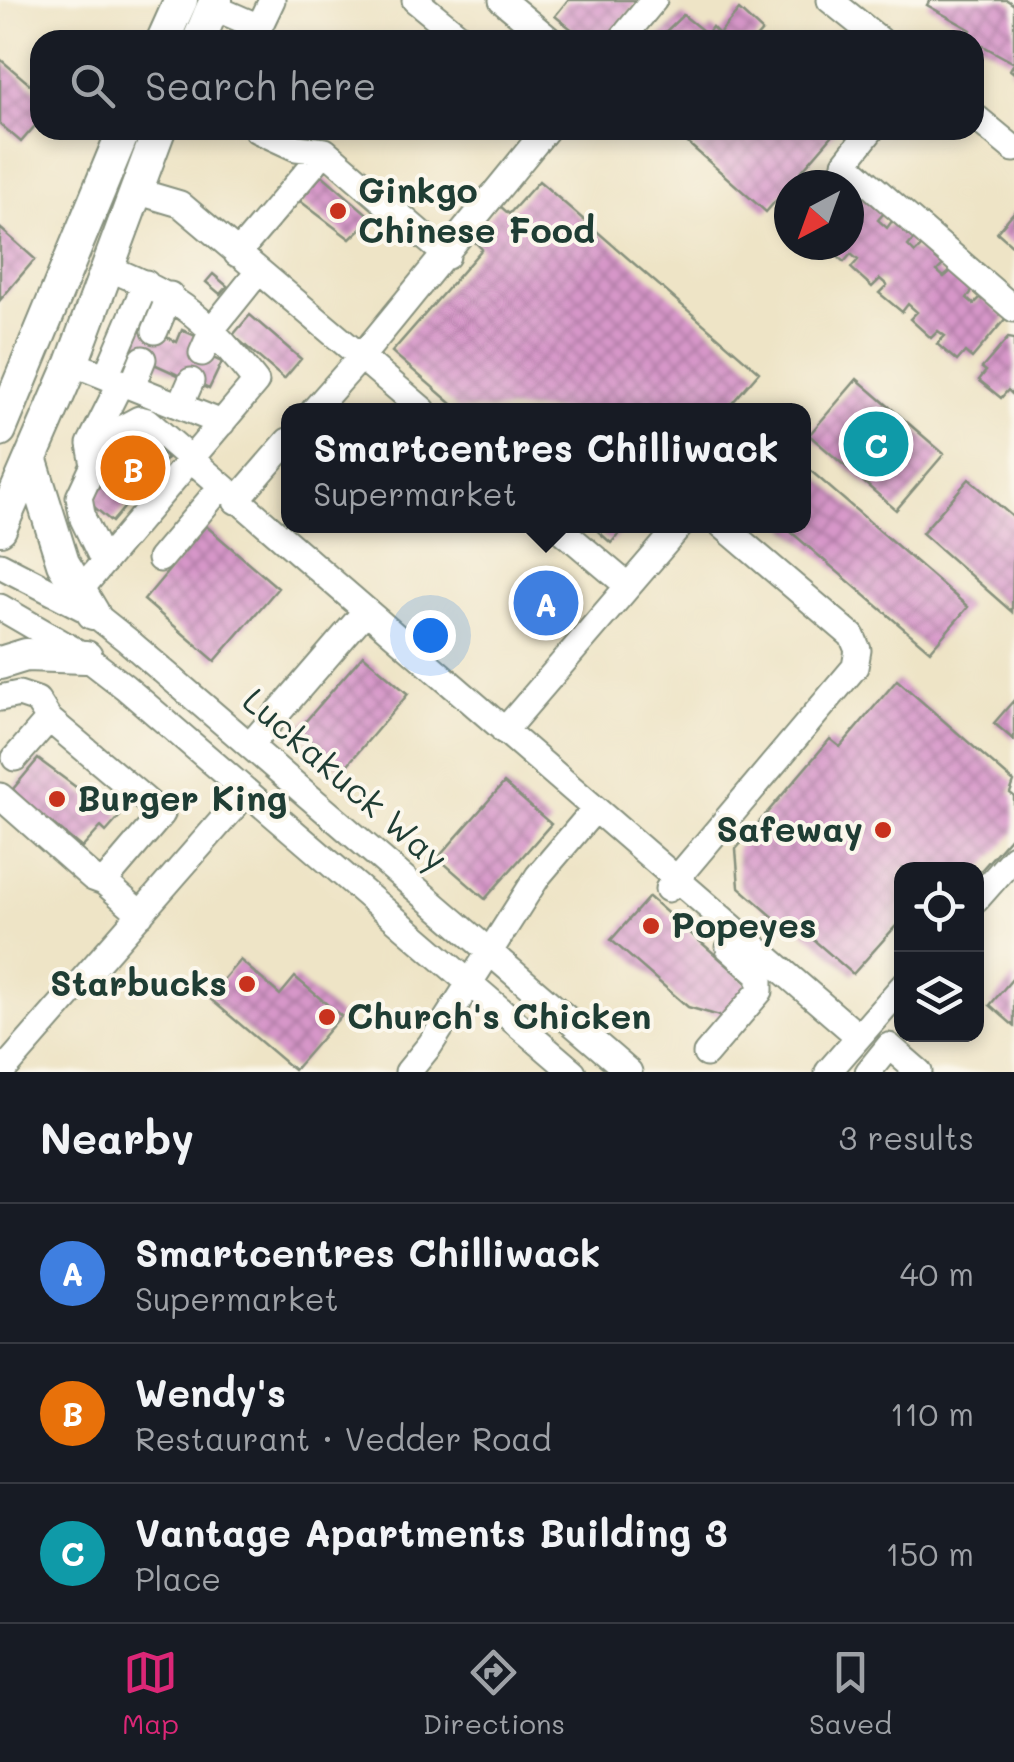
<!DOCTYPE html>
<html lang="en">
<head>
<meta charset="utf-8">
<style>
	body { margin:0; font-family:Mali,sans-serif; background:#20242c; color:#f1f3f6 }
	.controls { position:absolute; right:30px; bottom:30px; display:grid; overflow:hidden; border-radius:20px; box-shadow:0 5px 15px #0003 }
	.controls button { width:90px; height:90px; display:grid; place-items:center; padding:0; border:0; border-bottom:2px solid #363941; background:#171b24; color:#f1f3f6; font:50px sans-serif }
	.compass { position:absolute; left:774px; top:170px; width:90px; height:90px; border-radius:50%; background:#171b24; box-shadow:0 5px 15px #0003; rotate:221deg }
	.you { position:absolute; left:430px; top:635px; width:35px; height:35px; margin:-25px; border:8px solid #fff; border-radius:50%; background:#1a73e8; box-shadow:0 0 0 15px #1a73e833 }
	.badge { display:grid; place-items:center; width:65px; height:65px; border-radius:50%; background:#db2777; color:#fff; font-size:32px; font-weight:700 }
	.pin { position:absolute; translate:-50% -50%; border:5px solid #fff; box-shadow:0 2px 10px #0006 }
	.popup { position:absolute; left:281px; top:403px; width:530px; height:130px; box-sizing:border-box; display:grid; place-content:center; border-radius:20px; background:#171b24; filter:drop-shadow(0 2px 8px #0005); font-size:32px; white-space:nowrap; color:#9ea1a6 }
	.popup b { font-size:38px; color:#f1f3f6 }
	.popup::after { content:''; position:absolute; left:50%; top:100%; margin-left:-20px; border:20px solid transparent; border-top-color:#171b24 }
	.list { margin:0; padding:0; list-style:none }
	h2 { display:flex; justify-content:space-between; align-items:center; height:130px; margin:0; padding:0 40px; font-size:42px }
	h2 small { font-size:32px; font-weight:400; color:#9ea1a6 }
	.list li { display:grid; grid-template-columns:65px 1fr auto; gap:30px; align-items:center; box-sizing:border-box; height:140px; padding:0 40px; border-top:2px solid #363941 }
	.list b { display:block; font-size:38px; white-space:nowrap }
	.list p { margin:0; font-size:32px; white-space:nowrap; color:#9ea1a6 }
	.list em { font-size:32px; font-style:normal; color:#9ea1a6 }
	.icon { flex:none; width:55px; height:55px; fill:none; stroke:currentColor; stroke-width:2; stroke-linecap:round; stroke-linejoin:round }
	.map { position:relative; flex:none; width:1014px; height:1072px; overflow:hidden }
	.search { position:absolute; background:#171b24; box-shadow:0 5px 15px #0003; left:30px; right:30px; top:30px; height:110px; display:flex; align-items:center; gap:25px; box-sizing:border-box; padding:0 35px; border-radius:30px; color:#9ea1a6; font-size:38px }
	.sheet { height:550px; background:#171b24 }
	nav { display:flex; justify-content:space-around; align-items:center; box-sizing:border-box; height:140px; border-top:2px solid #363941; background:#171b24; font-size:28px; color:#9ea1a6 }
	nav a { display:grid; justify-items:center; gap:5px }
	nav .on { color:#db2777 }
	.map>svg:first-child { display:block }
	.building { fill:url(#building-cross-hatch) }
	.lines { fill:none; stroke-linecap:round; stroke-linejoin:round }
	.minor-casing { stroke:#86907d; stroke-width:29 }
	.major-casing { stroke:#86907d; stroke-width:36 }
	.minor { stroke:#fff; stroke-width:25 }
	.major { stroke:#fff; stroke-width:32 }
	.poi-dot { fill:#c8321e; stroke:#fbf7ec; stroke-width:4 }
	.labels { text-anchor:middle; stroke-width:8; stroke-linejoin:round; paint-order:stroke }
	.poi-label { font-size:35px; font-weight:bold; fill:#1f3d34; stroke:#fbf7ec; text-anchor:start }
	.street-label { font-size:35px; fill:#1f3d34; stroke:#fbf7ec }
</style>
</head>
<body>
<div class="map">
<svg width="1014" height="1072" viewBox="0 0 1014 1072">
	<defs>
		<pattern id="building-cross-hatch" width="8" height="8" patternUnits="userSpaceOnUse" patternTransform="scale(2.5)"><rect width="8" height="8" fill="#d797c9"/><path d="M0 0l8 8M0 8l8-8" fill="none" stroke="#ae7ca4"/></pattern>
	</defs>
	<rect width="100%" height="100%" fill="#fbf7ec"/>
	<filter id="ink" filterUnits="userSpaceOnUse"><feTurbulence type="fractalNoise" baseFrequency=".01" numOctaves="2"/><feDisplacementMap in="SourceGraphic" scale="20" xChannelSelector="R" yChannelSelector="G"/><feConvolveMatrix kernelMatrix="1 2 1 2 8 2 1 2 1" color-interpolation-filters="sRGB"/></filter>
	<filter id="wash" filterUnits="userSpaceOnUse"><feTurbulence type="fractalNoise" baseFrequency=".0048" numOctaves="4" result="noise"/><feDisplacementMap in="SourceGraphic" scale="40" xChannelSelector="R" yChannelSelector="G"/><feGaussianBlur stdDeviation="2.25" result="paint"/><feColorMatrix in="noise" values="0 0 0 0 0 0 0 0 0 0 0 0 0 0 0 0 0 1.4 0 .05"/><feComposite in="paint" operator="in"/></filter>
	<g filter="url(#wash)">
		<rect width="100%" height="100%" fill="#eee4c6"/>
		<g id="blocks">
			<path class="building" d="M568,0H639L608,40H585L555,16Z
				M930,0H1007L1014,5V73L1010,70L1014,63L967,37L971,30L927,5Z
				M739,10L762,31L754,40H657L683,15L707,34L712,27L719,34Z
				M0,59L40,93V120L21,142L0,124Z
				M673,130H837L766,212Z
				M824,173L835,177L838,174L856,189L850,196L857,202L863,195L884,213L878,220L887,228L892,221L914,239L908,246L915,253L922,246L944,264L937,271L944,277L951,271L973,290L967,298L974,304L981,297L1006,318L972,358L965,352L957,361L937,344L945,336L938,331L931,338L910,319L917,312L908,304L902,312L879,293L887,285L880,279L872,287L851,268L858,260L851,254L844,262L824,245H849V185H814Z
				M322,175L372,218L350,239L300,201Z
				M539,181L759,372L726,410H459L392,352L482,249L471,238L499,205L509,214Z
				M1014,212V247L997,232Z
				M0,228L35,259L0,300Z
				M213,274L227,286L220,294L206,282Z
				M250,315L301,359L284,379L233,335Z
				M133,322L177,342L182,330L198,337L193,349L222,362L209,389L121,349Z
				M1008,338L1014,339V396L1008,390L1001,398L979,380L986,371L982,368Z
				M857,379L944,454L896,510L809,435Z
				M137,432L167,458L143,485L139,481L131,491L135,495L112,522L87,501L103,481L98,477Z
				M804,465L968,607L930,651L784,526H804Z
				M969,479L1014,518L1012,612L922,533Z
				M206,526L278,588L215,661L144,600Z
				M592,526H626L611,543Z
				M363,655L408,694L343,770L298,730Z
				M897,680L1014,782L1010,793L1014,796V833L976,876V869H902V919L853,974L793,922L787,929L739,887L736,849L830,739L840,747Z
				M1014,700V740L994,723Z
				M38,759L92,799L85,807L94,814L105,802L121,815L106,832L101,827L82,848L52,823L48,826L13,789Z
				M504,783L551,824L485,899L438,858Z
				M649,897L750,985L723,1017L688,1007L611,940Z
				M240,960L280,995L295,977L341,1016L294,1070L208,997Z
				M1014,977V1026L990,1005Z"/>
		</g>
	</g>
	<g filter="url(#ink)">
		<use href="#blocks" fill-opacity="0" stroke="#86907d" stroke-width="2.5"/>
		<g class="lines">
			<g class="minor-casing">
				<path id="minor" d="M415,0L464,40
					M502,0L550,40
					M830,0L880,40
					M213,7L259,27
					M253,40L272,0
					M621,40L654,0
					M974,116L1014,149
					M257,130L296,148L325,151L447,256
					M871,130L845,163L1014,309
					M136,191L180,204L361,357L546,130
					M237,254L325,151
					M155,331L170,295
					M202,353L213,328L258,272
					M72,363L222,423
					M106,376L146,283
					M132,386L143,359
					M180,406L191,381
					M314,410L361,357L423,410
					M94,465L126,426L139,419L147,421L858,1036
					M236,501L288,441
					M557,526L628,586
					M160,559L220,488
					M104,562L83,519L79,497L94,465L90,444L121,382
					M0,565L93,613L127,640L629,1072
					M81,589L256,382C208,321 182,297 108,268
					M0,607L86,657L125,687L573,1072
					M0,698L19,694L37,700L49,719
					M504,731L680,526
					M251,744L365,612
					M15,758L49,719L162,814L104,882L141,914
					M0,796L93,878L104,882
					M668,889L855,667L858,650L852,636L723,526
					M976,900L1014,857
					M706,1054L760,991V976L729,948
					M2,1072L247,792
					M408,1072L430,1045L538,876L595,809
					M828,1072L902,987
					M868,1072L889,1046L919,1072"/>
			</g>
			<g class="major-casing">
				<path id="major" d="M163,40L181,0
					M199,40L216,0
					M0,430L124,130
					M31,461L63,563L93,613
					M0,529L72,363L159,130
					M0,663L26,655L86,657"/>
			</g>
			<use href="#minor" class="minor"/>
			<use href="#major" class="major"/>
		</g>
	</g>
	<g class="poi-dot">
		<circle cx="338" cy="211" r="10"/>
		<circle cx="57" cy="799" r="10"/>
		<circle cx="883" cy="830" r="10"/>
		<circle cx="651" cy="926" r="10"/>
		<circle cx="247" cy="984" r="10"/>
		<circle cx="327" cy="1017" r="10"/>
	</g>
	<g class="labels">
		<g class="poi-label">
			<text x="358" y="203">Ginkgo<tspan x="358" dy="40">Chinese Food</tspan></text>
			<text x="77" y="811">Burger King</text>
			<text x="863" y="842" text-anchor="end">Safeway</text>
			<text x="671" y="938">Popeyes</text>
			<text x="227" y="996" text-anchor="end">Starbucks</text>
			<text x="347" y="1029">Church's Chicken</text>
		</g>
		<g class="street-label">
			<text transform="translate(345 780) rotate(41)" y="12">Luckakuck Way</text>
		</g>
	</g>
</svg>
<div class="controls">
<button><svg class="icon" aria-label="locate" viewBox="0 0 24 24"><circle cx="12" cy="12" r="6"/><path d="M12 2v4M12 18v4M2 12h4M18 12h4"/></svg></button>
<button><svg class="icon" aria-label="layers" viewBox="0 0 24 24"><path d="M12 4l9 5-9 5-9-5zM3 14l9 5 9-5"/></svg></button>
</div>
<svg class="compass" viewBox="-18 -18 36 36"><path d="M0-13l5 13h-10z" fill="#e53935"/><path d="M0 13l5-13h-10z" fill="#9ea1a6"/></svg>
<div class="you"></div>
<div class="pin badge" style="left:546px;top:603px;background:#3f7fe0">A</div>
<div class="popup"><b>Smartcentres Chilliwack</b>Supermarket</div>
<div class="pin badge" style="left:133px;top:468px;background:#e8710a">B</div>
<div class="pin badge" style="left:876px;top:444px;background:#0f9aa8">C</div>
<div class="search"><svg class="icon" aria-label="search" viewBox="0 0 24 24"><circle cx="10" cy="10" r="6"/><path d="M15 15l6 6"/></svg>Search here</div>
</div>
<section class="sheet">
<h2>Nearby<small>3 results</small></h2>
<ul class="list">
<li><span class="badge" style="background:#3f7fe0">A</span><div><b>Smartcentres Chilliwack</b><p>Supermarket</p></div><em>40 m</em></li>
<li><span class="badge" style="background:#e8710a">B</span><div><b>Wendy's</b><p>Restaurant · Vedder Road</p></div><em>110 m</em></li>
<li><span class="badge" style="background:#0f9aa8">C</span><div><b>Vantage Apartments Building 3</b><p>Place</p></div><em>150 m</em></li>
</ul>
</section>
<nav>
<a class="on"><svg class="icon" aria-label="map" viewBox="0 0 24 24"><path d="M3 6l6-2 6 2 6-2v14l-6 2-6-2-6 2zM9 4v14M15 6v14"/></svg>Map</a>
<a><svg class="icon" aria-label="directions" viewBox="0 0 24 24"><path d="M12 3l9 9-9 9-9-9zM9 14v-3h6M13 9l2 2-2 2"/></svg>Directions</a>
<a><svg class="icon" aria-label="saved" viewBox="0 0 24 24"><path d="M7 4h10v16l-5-4-5 4z"/></svg>Saved</a>
</nav>
</body>
</html>
